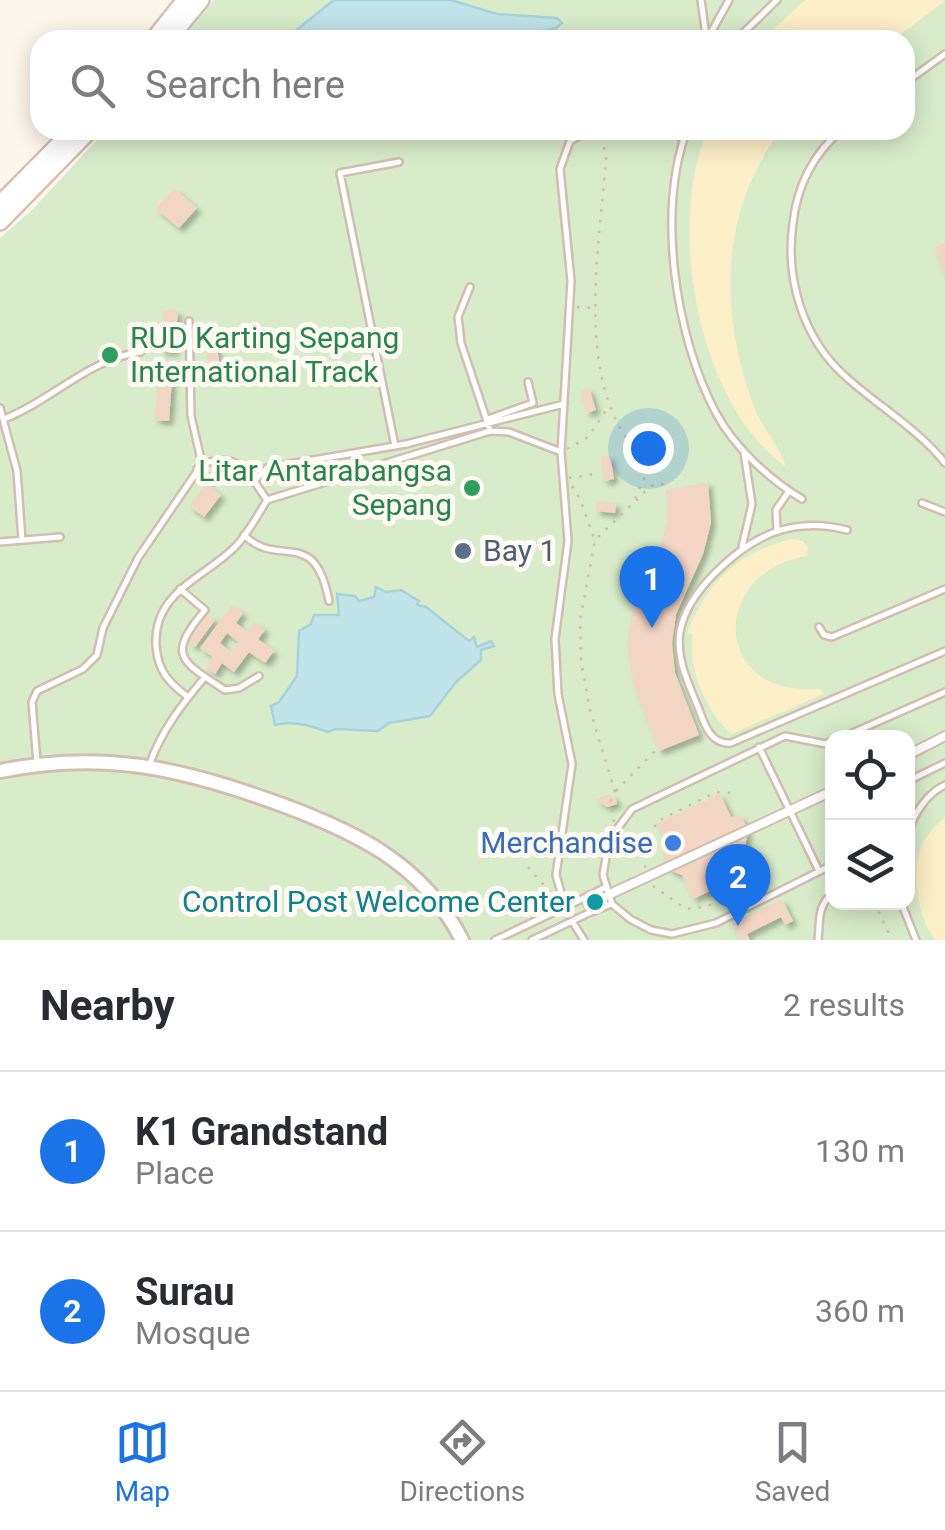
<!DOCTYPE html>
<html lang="en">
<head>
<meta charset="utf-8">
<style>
	body { margin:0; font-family:Roboto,sans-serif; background:#f2f2f3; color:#2b2b33 }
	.controls { position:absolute; right:30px; bottom:30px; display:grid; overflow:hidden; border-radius:20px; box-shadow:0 5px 25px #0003 }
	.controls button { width:90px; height:90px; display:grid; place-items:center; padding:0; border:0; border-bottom:2px solid #e1e1e2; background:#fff; color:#2b2b33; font:50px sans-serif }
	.you { position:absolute; left:648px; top:448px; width:35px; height:35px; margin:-25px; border:8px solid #fff; border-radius:50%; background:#1a73e8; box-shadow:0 0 0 15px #1a73e833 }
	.badge { display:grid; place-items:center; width:65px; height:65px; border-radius:50%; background:#1a73e8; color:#fff; font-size:32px; font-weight:700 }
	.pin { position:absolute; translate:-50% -82px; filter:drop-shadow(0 2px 5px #0008) }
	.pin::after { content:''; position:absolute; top:52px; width:35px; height:30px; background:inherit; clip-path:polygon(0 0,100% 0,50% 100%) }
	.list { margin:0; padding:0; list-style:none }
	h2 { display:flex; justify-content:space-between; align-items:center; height:130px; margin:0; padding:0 40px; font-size:42px }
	h2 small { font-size:32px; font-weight:400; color:#7c7c81 }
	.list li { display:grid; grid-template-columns:65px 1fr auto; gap:30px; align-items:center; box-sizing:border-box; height:160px; padding:0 40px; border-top:2px solid #e1e1e2 }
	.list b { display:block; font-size:38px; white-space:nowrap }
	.list p { margin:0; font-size:32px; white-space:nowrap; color:#7c7c81 }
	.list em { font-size:32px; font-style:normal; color:#7c7c81 }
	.icon { flex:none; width:55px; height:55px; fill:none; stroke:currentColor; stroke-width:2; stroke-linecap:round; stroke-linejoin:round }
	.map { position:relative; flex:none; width:945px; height:940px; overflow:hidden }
	.search { position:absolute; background:#fff; box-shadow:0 5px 25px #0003; left:30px; right:30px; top:30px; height:110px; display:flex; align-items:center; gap:25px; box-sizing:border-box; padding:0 35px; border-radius:30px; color:#7c7c81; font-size:38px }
	.sheet { height:450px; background:#fff }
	nav { display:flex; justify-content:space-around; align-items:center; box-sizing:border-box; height:140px; border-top:2px solid #e1e1e2; background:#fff; font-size:28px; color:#7c7c81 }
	nav a { display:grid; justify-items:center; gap:5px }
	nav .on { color:#1a73e8 }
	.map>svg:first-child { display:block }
	.green { fill:#d8ecc9; fill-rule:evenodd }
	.sand { fill:#fcefc7 }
	.water { fill:#bfe3e8; stroke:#a5d3da; stroke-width:2.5 }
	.building { fill:#f3d5c3; fill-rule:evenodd; filter:url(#shadow) }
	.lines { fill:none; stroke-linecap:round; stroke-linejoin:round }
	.service-casing { stroke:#d1beb0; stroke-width:10 }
	.pedestrian-casing { stroke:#d1beb0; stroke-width:12 }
	.tertiary-casing { stroke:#d1beb0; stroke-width:18 }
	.secondary-casing { stroke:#d6c0b0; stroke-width:20 }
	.path { stroke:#d9b8a5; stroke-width:2.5; stroke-dasharray:2.5 8; stroke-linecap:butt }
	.service { stroke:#fff; stroke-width:5 }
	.pedestrian { stroke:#fff; stroke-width:8 }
	.tertiary { stroke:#fff; stroke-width:12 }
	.secondary { stroke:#fff; stroke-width:15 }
	.leisure-dot { fill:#2e9e5b; stroke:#fffaf3; stroke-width:4 }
	.service-dot { fill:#5c6f8a; stroke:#fffaf3; stroke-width:4 }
	.shop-dot { fill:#3f7fe0; stroke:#fffaf3; stroke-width:4 }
	.culture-dot { fill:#0f9aa8; stroke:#fffaf3; stroke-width:4 }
	.labels { text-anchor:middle; stroke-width:10; stroke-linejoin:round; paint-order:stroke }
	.leisure-label { font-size:30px; fill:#27864d; stroke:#fffaf3; text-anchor:start }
	.service-label { font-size:30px; fill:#4e5e75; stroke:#fffaf3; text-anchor:start }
	.shop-label { font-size:30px; fill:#366cbe; stroke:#fffaf3; text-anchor:end }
	.culture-label { font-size:30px; fill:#0d838f; stroke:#fffaf3; text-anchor:end }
</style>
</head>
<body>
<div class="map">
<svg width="945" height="940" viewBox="0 0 945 940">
	<defs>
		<filter id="shadow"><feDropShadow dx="4.5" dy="4.5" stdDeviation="2.5" flood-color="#0004"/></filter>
	</defs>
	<rect width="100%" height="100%" fill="#fdf6ec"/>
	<path class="green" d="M214,0H945V940H0V238L33,209L106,130H905V40H181ZM832,738H908V902H832Z"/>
	<path class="sand" d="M805,0H945V1L893,40H762Z
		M707,130H781C719,213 719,312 754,407C762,428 780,446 786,467C697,403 667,228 707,130Z
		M791,539L803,541L808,547L807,556C709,572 711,698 820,689L824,694L731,734C705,709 688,671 693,635L687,633C709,580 736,554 791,539Z
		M945,817V940H936C917,920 910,866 924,841C929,832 938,824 945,817Z"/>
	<path class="water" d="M334,0H451L497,14L557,18L562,23L556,28L504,40H284Z
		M376,587L386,592L401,590L419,601L417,605L426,607L469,641L474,637L477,647L491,641L494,646L481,650V660L456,682L430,716L389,723L378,731L335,729L328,732C313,726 293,720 275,725L271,706L279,702L297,676L299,631L311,624L314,615H339L337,594L355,596L359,601L374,597Z"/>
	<path class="building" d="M174,188L197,208L179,228L156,209Z
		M945,243V274H944L935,247Z
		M164,310L178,311L174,352L161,351Z
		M216,343L220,366L209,368L205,345Z
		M161,360L175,361L174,373L160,372Z
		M158,379L172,380L169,421L155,420Z
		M589,388L596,410L587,413L580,391Z
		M610,455L614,479L604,481L600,457Z
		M708,482L711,523L703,554L676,614L672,643L675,673L699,735L659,751L634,686L627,644L634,601L662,541L668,517L666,490Z
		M206,484L221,495L204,517L189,506Z
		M596,501L616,503L615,513L596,511Z
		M232,605L243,613L236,623L247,631L254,622L265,630L258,639L274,651L265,663L249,652L234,672L222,663L215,674L205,667L213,657L200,648ZM227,633L238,642L231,652L220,643Z
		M208,615L215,620L195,647L188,642Z
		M720,794L731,817L742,816L748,833L745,845L756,869L693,899L682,875L669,870L662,853L668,848L657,824Z
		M608,795L615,797L617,804L607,807L595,799Z
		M782,899L793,921L785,925L781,917L747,934L750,940H741L732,924Z"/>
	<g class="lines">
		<g class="service-casing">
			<path id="service" d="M701,0L706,36
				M707,40L729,0
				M736,40L777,0
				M905,83L945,54
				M668,130L683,139
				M687,130C656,210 676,339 716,413C734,447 769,479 802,499
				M842,130C813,153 797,187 793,223C785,279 803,339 846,377C878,406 918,429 945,463
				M470,287L458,317L461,343L489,427
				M189,321L191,416L202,464
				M0,408L17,471L22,540
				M4,419C51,401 90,358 141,352
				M488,419L533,403L528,382
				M395,446L340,173L399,162
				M197,469L213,482
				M255,480L267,468L406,444L564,404
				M922,503L945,512
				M847,530C793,516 753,535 715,573C699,589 684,609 680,632C676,658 688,683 698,707C704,723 710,745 731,743L945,651
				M777,531L776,510L789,491
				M244,535C279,570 314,524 329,601
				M0,542L60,537
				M742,547L752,504L744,452
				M180,589L205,610C166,656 181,661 225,690L239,688L259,676
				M819,627L824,635L832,637L945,589
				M188,697C168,682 158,671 156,646C153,591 205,578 236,546C248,533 258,515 267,500
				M841,738L945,692
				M832,741L826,744L785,736L632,809L609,840L603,875L612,904L630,919L651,930L672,934L716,923L832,865
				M759,747L819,871
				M37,763L32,702L37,691L83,669L97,655L103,628L138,558L202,464C242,452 247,472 267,500L490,431L509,432L561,452
				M149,766C161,731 182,704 205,677
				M908,781L945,763
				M908,833C914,814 926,794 945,785
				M584,898L604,888
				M901,902L916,940
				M565,907L556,875L572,764L558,694L555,639L568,541L561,452L571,281L560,169L570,141L590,130
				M591,912L611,904
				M572,921L584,940
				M495,940L584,898L591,912L532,940
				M818,940C820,922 817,906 832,894"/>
		</g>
		<g class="pedestrian-casing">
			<path id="pedestrian" d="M908,755L945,736
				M608,895L832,791"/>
		</g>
		<g class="tertiary-casing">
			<path id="tertiary" d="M0,771C102,750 181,768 277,803C354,831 423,863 462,940"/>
		</g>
		<g class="secondary-casing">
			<path id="secondary" d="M153,40L185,0
				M168,40L201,0
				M0,204L73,130
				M0,222L90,130"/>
		</g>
		<path class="path" d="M604,147L606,159C600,243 577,362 625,436C631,447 642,456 650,466L635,498
			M577,307L594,308
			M567,449L588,437L609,406
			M569,478L595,474
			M572,486L580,499L594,538
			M616,791L656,750
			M614,822L610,802L615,792L590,710L581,661L580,620L595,540L651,486L659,483L665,485
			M528,867L557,900
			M645,868L656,822L716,792L732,793
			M653,886L686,909C717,906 741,897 764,875
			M874,902L892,940"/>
		<use href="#service" class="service"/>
		<use href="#pedestrian" class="pedestrian"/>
		<use href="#tertiary" class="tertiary"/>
		<use href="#secondary" class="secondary"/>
	</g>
	<g class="leisure-dot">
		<circle cx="110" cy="355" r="10"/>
		<circle cx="472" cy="488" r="10"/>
	</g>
	<circle class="service-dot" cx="463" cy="551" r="10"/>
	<circle class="shop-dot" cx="673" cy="843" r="10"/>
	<circle class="culture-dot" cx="595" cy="902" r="10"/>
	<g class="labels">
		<g class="leisure-label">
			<text x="130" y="348">RUD Karting Sepang<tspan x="130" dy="34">International Track</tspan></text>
			<text x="452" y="481" text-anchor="end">Litar Antarabangsa<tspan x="452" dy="34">Sepang</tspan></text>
		</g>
		<g class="service-label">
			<text x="483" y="561">Bay 1</text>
		</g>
		<g class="shop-label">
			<text x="653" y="853">Merchandise</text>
		</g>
		<g class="culture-label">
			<text x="575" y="912">Control Post Welcome Center</text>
		</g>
	</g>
</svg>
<div class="controls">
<button><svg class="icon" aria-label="locate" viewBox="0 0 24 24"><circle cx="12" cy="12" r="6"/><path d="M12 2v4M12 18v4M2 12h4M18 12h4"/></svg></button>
<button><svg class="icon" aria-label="layers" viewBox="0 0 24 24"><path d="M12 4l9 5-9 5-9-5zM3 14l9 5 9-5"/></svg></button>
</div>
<div class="you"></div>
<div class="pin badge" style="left:652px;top:628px">1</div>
<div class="pin badge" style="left:738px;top:926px">2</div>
<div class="search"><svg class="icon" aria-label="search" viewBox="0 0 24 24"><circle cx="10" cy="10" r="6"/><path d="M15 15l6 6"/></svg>Search here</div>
</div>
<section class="sheet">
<h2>Nearby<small>2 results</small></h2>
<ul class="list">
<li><span class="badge">1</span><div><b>K1 Grandstand</b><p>Place</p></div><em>130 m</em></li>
<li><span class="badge">2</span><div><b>Surau</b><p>Mosque</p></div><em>360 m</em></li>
</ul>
</section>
<nav>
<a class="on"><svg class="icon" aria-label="map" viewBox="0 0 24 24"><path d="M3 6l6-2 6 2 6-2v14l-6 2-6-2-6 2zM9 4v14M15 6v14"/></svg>Map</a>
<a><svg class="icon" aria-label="directions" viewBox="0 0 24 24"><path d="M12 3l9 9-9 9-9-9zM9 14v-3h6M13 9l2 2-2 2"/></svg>Directions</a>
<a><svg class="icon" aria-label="saved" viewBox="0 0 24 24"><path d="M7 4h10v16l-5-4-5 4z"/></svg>Saved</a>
</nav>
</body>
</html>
